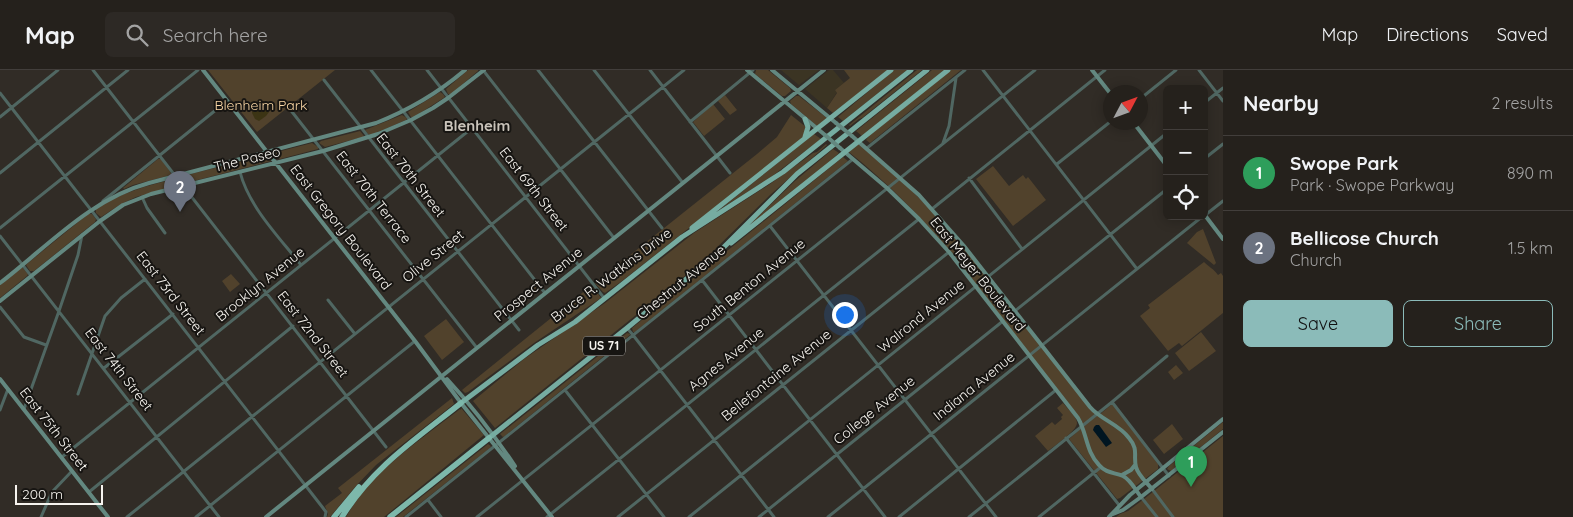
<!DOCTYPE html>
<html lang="en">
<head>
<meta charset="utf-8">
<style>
	body { margin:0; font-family:Quicksand,sans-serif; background:#2d2925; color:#f1f3f6 }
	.controls { position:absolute; right:15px; top:15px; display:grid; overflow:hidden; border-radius:8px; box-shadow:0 2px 12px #0003 }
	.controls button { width:45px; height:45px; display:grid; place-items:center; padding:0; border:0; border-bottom:1px solid #423e3b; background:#25211c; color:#f1f3f6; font:25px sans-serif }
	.compass { position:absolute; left:1103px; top:15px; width:45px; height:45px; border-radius:50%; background:#25211c; box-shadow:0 2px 12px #0003; rotate:49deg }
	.scale { position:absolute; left:15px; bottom:12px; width:88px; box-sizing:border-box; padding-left:5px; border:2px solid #f7f4ef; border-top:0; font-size:14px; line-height:18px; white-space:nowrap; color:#f7f4ef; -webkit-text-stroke:4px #171512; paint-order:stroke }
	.you { position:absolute; left:844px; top:244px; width:18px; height:18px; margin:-12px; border:4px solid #fff; border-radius:50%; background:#1a73e8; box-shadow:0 0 0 8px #1a73e833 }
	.badge { display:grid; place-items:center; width:32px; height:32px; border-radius:50%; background:#8bbbb9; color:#fff; font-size:16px; font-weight:700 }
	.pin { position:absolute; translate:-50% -41px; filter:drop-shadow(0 1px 2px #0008) }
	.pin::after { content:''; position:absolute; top:26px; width:18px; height:15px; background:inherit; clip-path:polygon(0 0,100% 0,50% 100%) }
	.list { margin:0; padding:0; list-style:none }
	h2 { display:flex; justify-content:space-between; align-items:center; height:65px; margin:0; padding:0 20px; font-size:21px }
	h2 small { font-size:16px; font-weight:400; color:#a3a3a3 }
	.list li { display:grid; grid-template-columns:32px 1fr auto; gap:15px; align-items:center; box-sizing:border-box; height:75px; padding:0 20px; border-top:1px solid #423e3b }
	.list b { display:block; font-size:19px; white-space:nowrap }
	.list p { margin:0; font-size:16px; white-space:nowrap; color:#a3a3a3 }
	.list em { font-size:16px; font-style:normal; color:#a3a3a3 }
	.actions { display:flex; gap:10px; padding:15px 20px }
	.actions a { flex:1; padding:11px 0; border:1px solid #8bbbb9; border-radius:8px; text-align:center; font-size:18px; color:#8bbbb9 }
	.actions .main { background:#8bbbb9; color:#111 }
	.icon { flex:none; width:28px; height:28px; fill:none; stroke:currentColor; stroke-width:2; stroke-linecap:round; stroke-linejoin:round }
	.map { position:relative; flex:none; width:1223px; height:447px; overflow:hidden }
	header { display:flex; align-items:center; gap:30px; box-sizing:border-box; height:70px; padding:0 25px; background:#25211c; border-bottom:1px solid #423e3b }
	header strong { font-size:24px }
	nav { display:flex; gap:28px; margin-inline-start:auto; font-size:18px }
	.search { width:350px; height:45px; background:#2d2925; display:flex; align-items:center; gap:12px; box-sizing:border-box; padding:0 18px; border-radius:8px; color:#a3a3a3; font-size:19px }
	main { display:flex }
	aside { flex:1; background:#25211c }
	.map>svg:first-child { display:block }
	.medical { fill:#3b3423 }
	.green { fill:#51422c }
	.sand { fill:#3c3414 }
	.water { fill:#001521 }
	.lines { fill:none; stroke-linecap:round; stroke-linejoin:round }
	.minor { stroke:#506762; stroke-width:3 }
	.secondary { stroke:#638880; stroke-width:4 }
	.trunk { stroke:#76aca1; stroke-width:5 }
	.motorway { stroke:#7db8ab; stroke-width:5.5 }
	.secondary-bridge { stroke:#638880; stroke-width:4 }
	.labels { text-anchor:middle; stroke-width:4; stroke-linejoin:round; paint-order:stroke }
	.shield { fill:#171512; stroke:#b4b1ad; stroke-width:1 }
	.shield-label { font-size:12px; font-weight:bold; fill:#f7f4ef }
	.park-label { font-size:14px; fill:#fad7a5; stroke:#171512 }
	.street-label { font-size:14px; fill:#f7f4ef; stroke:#171512 }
	.neighbourhood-label { font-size:15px; font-weight:bold; fill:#c9c3ba; stroke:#171512 }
</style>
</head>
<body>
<header>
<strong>Map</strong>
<div class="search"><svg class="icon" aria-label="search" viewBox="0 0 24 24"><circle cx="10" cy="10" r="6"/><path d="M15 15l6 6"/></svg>Search here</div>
<nav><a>Map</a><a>Directions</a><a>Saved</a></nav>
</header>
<main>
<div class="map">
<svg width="1223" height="447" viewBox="0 0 1223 447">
	<rect width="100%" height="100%" fill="#312c26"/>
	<path class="medical" d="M781,0H819L799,15Z
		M829,0H833L844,13L835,20L837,22L827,38L805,19Z"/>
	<path class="green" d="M208,0H335L257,62Z
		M468,0H478V1L451,24H448L446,19Z
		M756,0H768L790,18L791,21L785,26H782L755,4Z
		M844,0H888L833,43L827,38L837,23L835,20L850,8Z
		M894,0H907L843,51L838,47Z
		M917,0H922L862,48L859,49L850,56L849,55Z
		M932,0H945L862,66L856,61Z
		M951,0H961L870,73L866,70L869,66Z
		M440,22L443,24L445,27L414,47H411L408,42Z
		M725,25L737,40L730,45L718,31Z
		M796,26H799L827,48L817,56L791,34L790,31Z
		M713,34L725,49L704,66L693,52Z
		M402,45L407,48L406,50L371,65L368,64L365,60Z
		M791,45L806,57L803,68L622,211L605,223L603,222L595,213L757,84L777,67Z
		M360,61L364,66L363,67L325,77L319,73L321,71Z
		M814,64L821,69L771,107L719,140Z
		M312,73L318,77V79L280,89L275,85L277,82Z
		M859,73L910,119L933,142L963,176L1098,346L1112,334L1114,335L1158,394V399L1120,428L1117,429L1069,369L1080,359L1081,351L951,182C920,146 887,112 850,83L849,82Z
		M826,74L827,75L770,125L701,193L495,358L473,331L524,289L605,233L694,163L770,114L813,83L817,82Z
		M833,79L839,83L805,113L740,164L795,111Z
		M266,85L268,86L271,91L186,113L180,109L183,106Z
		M843,87L848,91L635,262H633L632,258Z
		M158,89H161L171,103V105L133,115L124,119L123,118Z
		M993,96L1009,116L1023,105L1026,109L1028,107L1046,130L1013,156L976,109Z
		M173,109H176L179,115L136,127L121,134L101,147L96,143V139C120,123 146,116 173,109Z
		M88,144H92L96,149L95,152L34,201H30L26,195L28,193Z
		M1203,159L1216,193L1214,195L1187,173L1197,162Z
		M1204,192C1209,197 1214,199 1218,205L1221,203L1223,206V243L1182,276L1179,273L1168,281L1140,246L1150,238L1148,235Z
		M21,198H23L28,204L27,206L0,228V215Z
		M231,204L240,214L230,222L222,211Z
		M535,215L539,220L525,232L521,227Z
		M592,215L601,228L534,273L468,322L465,323L462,320Z
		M446,249L464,272L442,290L424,266Z
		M1201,262L1216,281L1189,301L1175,283Z
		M627,263L630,264V265L505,366L503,367L500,364Z
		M1176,295L1183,303L1174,310L1168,302Z
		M452,328L454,334L376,395L355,417L330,447H327L328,444L325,436L342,423L338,418Z
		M1063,333C1067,338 1077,347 1077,353C1077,361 1054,376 1048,381L1035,366L1052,352L1055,355L1062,349L1061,347L1063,345L1057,338Z
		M461,338L484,365L384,447H346C372,401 419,371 460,339L461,340Z
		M1223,352V359L1171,401L1167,399L1169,396Z
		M1172,354L1183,369L1164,384L1153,370Z
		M1223,366V447H1116L1120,444L1128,441L1144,429Z
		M488,374L491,376L490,378L403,447H396Z"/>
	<path class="sand" d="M258,36H266L269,42L266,46L259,51L255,49L252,43L253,39Z"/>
	<path class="water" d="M1096,355H1099L1112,373L1106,377L1093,360L1094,357Z"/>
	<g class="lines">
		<path class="minor" d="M93,0L386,377
			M371,0L545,223
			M427,0L604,228
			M483,0L614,168
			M538,0L662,158
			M594,0L683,113
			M650,0L730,103
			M983,0L1137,199
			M1199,0L1223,31
			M324,10L519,260
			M0,23L323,438L326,442L325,447
			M1140,29L1176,0
			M1204,33L1223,18
			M289,38L477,278
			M0,47L58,0
			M690,52L753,0
			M943,73L949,56L956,8
			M867,78L965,0
			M1204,89L1223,74
			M1057,94L1110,52
			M240,102C249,137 279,167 301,195
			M0,103L128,0
			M969,108L1022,179
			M142,127L147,138L165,163
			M103,131L227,31
			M932,139L1105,0
			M1204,146L1223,131
			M770,156L996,447
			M0,158L198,0
			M0,166L219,447
			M702,210L885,447
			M328,230L355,264
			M0,237L24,267L46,275
			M1015,241L1167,119
			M627,258L633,265L774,447
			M104,298L173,244
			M565,320L664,447
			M78,324L105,246L121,228L145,209
			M1112,332L1169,406
			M24,339L59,241L78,185L82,165
			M0,340L8,319
			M1066,368L1119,435
			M62,387L472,58
			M1152,419L1173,447
			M89,422L293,256
			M1141,427L1157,447
			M428,430L441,447
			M41,447L52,422L72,401
			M127,447L684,0
			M196,447L415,271
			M406,447L853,89
			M477,447L1035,0
			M547,447L919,149
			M618,447L949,182
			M689,447L1167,63
			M759,447L1003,251
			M828,447L1203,146
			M899,447L1056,320
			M969,447L1112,332L1167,286
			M1039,447L1101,397"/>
		<path class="secondary" d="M203,0L415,271L461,333L552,447
			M747,0L825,65
			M772,0L836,53
			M1092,0L1110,23
			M1133,52L1167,96
			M852,66L919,125L964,176L1090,337C1101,350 1119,354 1129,368C1139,380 1133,385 1136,397C1138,405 1147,413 1152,419
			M840,78L887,118L919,149L949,182L1078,348C1087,363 1086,382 1099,395C1107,404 1114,402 1123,406C1131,410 1136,421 1141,427
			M1204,144L1223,169
			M0,213C47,177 90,129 149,113L376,53C409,40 438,23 465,0
			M0,231L100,151L123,135L151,124L323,81L378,64L411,50L433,38L448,28L484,0
			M0,309L108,447
			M447,309C472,336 494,365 515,396
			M1122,405L1131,400L1135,395
			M1113,444L1123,440L1141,427L1223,362
			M266,447L824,0
			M1109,447L1130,425L1223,349"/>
		<path class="trunk" d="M805,49L808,57L805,67
			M692,158L891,0
			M731,173L948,0
			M461,333L538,275L575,252L682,167L783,102L911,0
			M489,368L627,258L719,182L797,104L927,0"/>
		<path class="motorway" d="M334,447L359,417
			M342,447C373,397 416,369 461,333
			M390,447L489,368"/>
		<path class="secondary-bridge" d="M836,53L852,66
			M825,65L840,78"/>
	</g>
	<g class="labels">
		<rect class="shield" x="583" y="266.5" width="42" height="19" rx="4"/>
		<g class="shield-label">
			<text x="604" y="280">US 71</text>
		</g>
		<g class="park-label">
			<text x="261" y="40">Blenheim Park</text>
		</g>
		<g class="street-label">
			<text transform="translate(247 89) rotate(-14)" y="5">The Paseo</text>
			<text transform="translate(411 105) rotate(52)" y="5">East 70th Street</text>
			<text transform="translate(534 119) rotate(52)" y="5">East 69th Street</text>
			<text transform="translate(374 127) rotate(52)" y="5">East 70th Terrace</text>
			<text transform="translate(341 157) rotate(52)" y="5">East Gregory Boulevard</text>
			<text transform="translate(433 186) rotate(-39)" y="5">Olive Street</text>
			<text transform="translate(978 204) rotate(51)" y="5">East Meyer Boulevard</text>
			<text transform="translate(611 205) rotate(-37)" y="5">Bruce R. Watkins Drive</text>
			<text transform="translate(681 212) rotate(-39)" y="5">Chestnut Avenue</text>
			<text transform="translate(260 214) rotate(-39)" y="5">Brooklyn Avenue</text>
			<text transform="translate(538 214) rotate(-39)" y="5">Prospect Avenue</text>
			<text transform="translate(749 215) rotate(-39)" y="5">South Benton Avenue</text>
			<text transform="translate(171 223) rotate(52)" y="5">East 73rd Street</text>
			<text transform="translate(921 246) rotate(-39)" y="5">Walrond Avenue</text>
			<text transform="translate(313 264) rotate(52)" y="5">East 72nd Street</text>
			<text transform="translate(726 289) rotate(-39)" y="5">Agnes Avenue</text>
			<text transform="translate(119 299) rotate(52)" y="5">East 74th Street</text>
			<text transform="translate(776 305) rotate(-39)" y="5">Bellefontaine Avenue</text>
			<text transform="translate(974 316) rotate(-39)" y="5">Indiana Avenue</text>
			<text transform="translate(874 340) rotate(-39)" y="5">College Avenue</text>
			<text transform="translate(54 359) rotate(52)" y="5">East 75th Street</text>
		</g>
		<g class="neighbourhood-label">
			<text x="477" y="61">Blenheim</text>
		</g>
	</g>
</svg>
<div class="controls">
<button>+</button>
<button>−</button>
<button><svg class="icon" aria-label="locate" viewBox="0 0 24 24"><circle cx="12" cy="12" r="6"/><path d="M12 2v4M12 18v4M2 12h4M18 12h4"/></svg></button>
</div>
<svg class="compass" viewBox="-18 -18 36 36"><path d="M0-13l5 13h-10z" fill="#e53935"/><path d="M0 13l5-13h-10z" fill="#a3a3a3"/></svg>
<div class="scale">200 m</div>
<div class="you"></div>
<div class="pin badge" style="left:1191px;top:417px;background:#2e9e5b">1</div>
<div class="pin badge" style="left:180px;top:142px;background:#6b7280">2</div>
</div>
<aside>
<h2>Nearby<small>2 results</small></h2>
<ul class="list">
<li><span class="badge" style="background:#2e9e5b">1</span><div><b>Swope Park</b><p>Park · Swope Parkway</p></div><em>890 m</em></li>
<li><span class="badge" style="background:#6b7280">2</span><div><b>Bellicose Church</b><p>Church</p></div><em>1.5 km</em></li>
</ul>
<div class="actions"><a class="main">Save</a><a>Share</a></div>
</aside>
</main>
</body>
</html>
